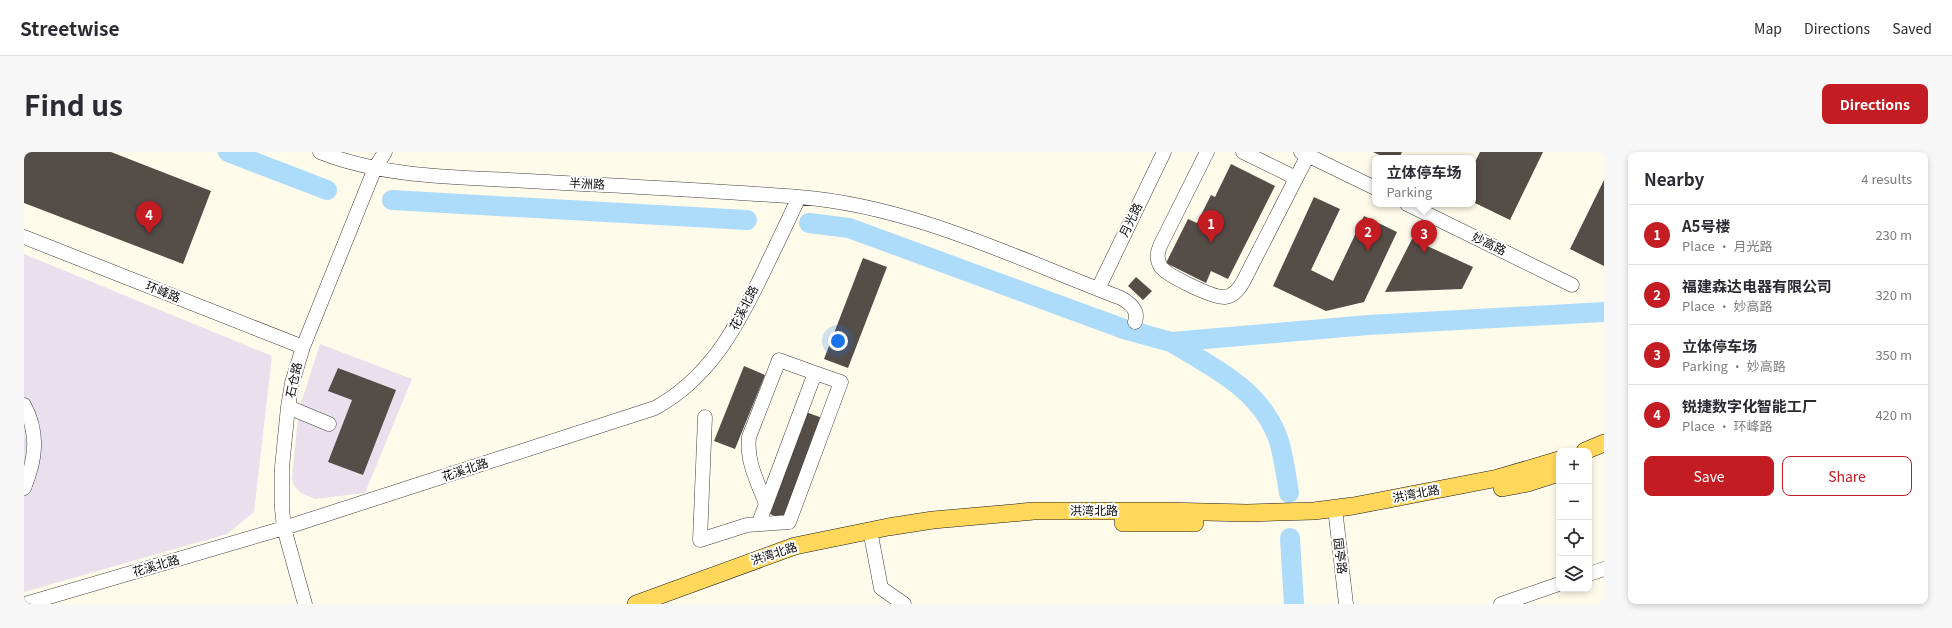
<!DOCTYPE html>
<html lang="en">
<head>
<meta charset="utf-8">
<style>
	body { margin:0; font-family:Georgia,"Noto Sans SC",serif; background:#f7f7f7; color:#2b2b33 }
	.controls { position:absolute; right:12px; bottom:12px; display:grid; overflow:hidden; border-radius:8px; box-shadow:0 2px 6px #0003 }
	.controls button { width:36px; height:36px; display:grid; place-items:center; padding:0; border:0; border-bottom:1px solid #e1e1e2; background:#fff; color:#2b2b33; font:20px sans-serif }
	.you { position:absolute; left:814px; top:189px; width:14px; height:14px; margin:-10px; border:3px solid #fff; border-radius:50%; background:#1a73e8; box-shadow:0 0 0 6px #1a73e833 }
	.badge { display:grid; place-items:center; width:26px; height:26px; border-radius:50%; background:#c41c23; color:#fff; font-size:13px; font-weight:700 }
	.pin { position:absolute; translate:-50% -33px; filter:drop-shadow(0 1px 2px #0008) }
	.pin::after { content:''; position:absolute; top:21px; width:14px; height:12px; background:inherit; clip-path:polygon(0 0,100% 0,50% 100%) }
	.popup { position:absolute; left:1348px; top:3px; width:104px; height:52px; box-sizing:border-box; display:grid; place-content:center; border-radius:8px; background:#fff; filter:drop-shadow(0 1px 3px #0005); font-size:13px; white-space:nowrap; color:#7c7c81 }
	.popup b { font-size:15px; color:#2b2b33 }
	.popup::after { content:''; position:absolute; left:50%; top:100%; margin-left:-8px; border:8px solid transparent; border-top-color:#fff }
	.list { margin:0; padding:0; list-style:none }
	h2 { display:flex; justify-content:space-between; align-items:center; height:52px; margin:0; padding:0 16px; font-size:17px }
	h2 small { font-size:13px; font-weight:400; color:#7c7c81 }
	.list li { display:grid; grid-template-columns:26px 1fr auto; gap:12px; align-items:center; box-sizing:border-box; height:60px; padding:0 16px; border-top:1px solid #e1e1e2 }
	.list b { display:block; font-size:15px; white-space:nowrap }
	.list p { margin:0; font-size:13px; white-space:nowrap; color:#7c7c81 }
	.list em { font-size:13px; font-style:normal; color:#7c7c81 }
	.actions { display:flex; gap:8px; padding:12px 16px }
	.actions a { flex:1; padding:9px 0; border:1px solid #c41c23; border-radius:8px; text-align:center; font-size:14px; color:#c41c23 }
	.actions .main { background:#c41c23; color:#fff }
	.icon { flex:none; width:22px; height:22px; fill:none; stroke:currentColor; stroke-width:2; stroke-linecap:round; stroke-linejoin:round }
	.map { position:relative; flex:none; width:1580px; height:452px; overflow:hidden; border-radius:8px }
	header { display:flex; align-items:center; gap:24px; box-sizing:border-box; height:56px; padding:0 20px; background:#fff; border-bottom:1px solid #e1e1e2 }
	header strong { font-size:19px }
	nav { display:flex; gap:22px; margin-inline-start:auto; font-size:14px }
	.intro { display:flex; align-items:center; justify-content:space-between; box-sizing:border-box; height:96px; padding:0 24px }
	h1 { margin:0; font-size:28px }
	.button { padding:10px 18px; border-radius:8px; background:#c41c23; color:#fff; font-size:14px; font-weight:700 }
	main { display:flex; gap:24px; padding:0 24px }
	aside { flex:1; background:#fff; border-radius:8px; box-shadow:0 2px 6px #0003 }
	.map>svg:first-child { display:block }
	.industrial { fill:#eadfec }
	.lines { fill:none; stroke-linecap:round; stroke-linejoin:round }
	.river { stroke:#acdcfa; stroke-width:20 }
	.building { fill:#554d48 }
	.minor-casing { stroke:#3f3f3f; stroke-width:15 }
	.major-casing { stroke:#1d1d1d; stroke-width:18 }
	.minor { stroke:#fff; stroke-width:14 }
	.major { stroke:#ffd85b; stroke-width:17 }
	.labels { text-anchor:middle; stroke-width:4; stroke-linejoin:round; paint-order:stroke }
	.street-label { font-size:12px; fill:#0c0c0c; stroke:#fff }
</style>
</head>
<body>
<header>
<strong>Streetwise</strong>
<nav><a>Map</a><a>Directions</a><a>Saved</a></nav>
</header>
<div class="intro"><h1>Find us</h1><a class="button">Directions</a></div>
<main>
<div class="map">
<svg width="1580" height="452" viewBox="0 0 1580 452">
	<rect width="100%" height="100%" fill="#fffbeb"/>
	<path class="industrial" d="M0,102L248,204L230,360L203,382L0,440Z
		M296,192L388,227L341,341L291,347L277,341L270,334L268,327L273,275L277,251Z"/>
	<g class="lines">
		<path class="river" d="M204,0L303,38
			M368,48L723,68
			M785,71L825,76L1100,177L1147,190L1344,173L1580,160
			M1147,190C1190,216 1238,238 1255,289C1260,306 1262,323 1265,341
			M1266,386L1270,452"/>
	</g>
	<path class="building" d="M0,0H87L187,39L159,112L0,51Z
		M1349,0H1378L1375,6H1362Z
		M1456,0H1519L1486,68L1449,50V14Z
		M1207,12L1251,34L1204,127L1187,119L1182,131L1142,111L1164,67L1173,71L1187,43L1191,45Z
		M1580,28V114L1546,97Z
		M1290,45L1316,57L1287,118L1309,129L1340,64L1373,80L1340,150L1302,159L1249,134Z
		M1388,87L1449,115L1438,137L1361,140Z
		M839,106L863,115L824,216L800,207Z
		M1112,125L1128,139L1119,148L1104,134Z
		M720,214L741,223L711,297L690,289Z
		M314,216L372,238L339,323L304,310L328,248L304,239Z
		M779,259L801,267L763,369L741,360Z"/>
	<g class="lines">
		<g class="minor-casing">
			<path id="minor" d="M296,0C361,26 435,25 504,29C595,34 685,38 775,45C888,54 992,106 1097,146C1106,151 1115,158 1111,170
				M1183,0L1136,94C1133,101 1133,109 1137,115C1144,124 1189,146 1201,145C1209,144 1215,137 1219,130L1284,3
				M1219,0L1272,26
				M1277,0L1351,36
				M1383,52L1548,133
				M0,85L279,195
				M1074,137L1140,0
				M0,253C15,281 12,307 0,336
				M264,255L305,272
				M681,265L676,388L723,373L765,370L817,230L791,221
				M1311,356L1322,452
				M735,371L742,352L791,221L755,208L725,285C722,309 734,331 742,352
				M846,378L857,436L880,452
				M1565,422L1580,417
				M1,452L260,376L631,256C685,226 711,178 737,125C750,98 763,71 775,45
				M281,452L260,376L258,357V315L264,255L268,231L279,195L351,16L361,0
				M1477,452L1535,432"/>
		</g>
		<g class="major-casing">
			<path id="major" d="M1561,299L1580,291
				M1478,336L1504,331L1535,321
				M1099,371H1171
				M612,452L771,394L864,375L909,368L1010,359H1140L1223,361L1290,359L1329,354L1474,326L1535,308"/>
		</g>
		<use href="#minor" class="minor"/>
		<use href="#major" class="major"/>
	</g>
	<g class="labels">
		<g class="street-label">
			<text transform="translate(563 32) rotate(3)" y="4">半洲路</text>
			<text transform="translate(1107 68) rotate(-64)" y="4">月光路</text>
			<text transform="translate(1465 92) rotate(26)" y="4">妙高路</text>
			<text transform="translate(139 140) rotate(22)" y="4">环峰路</text>
			<text transform="translate(720 156) rotate(-63)" y="4">花溪北路</text>
			<text transform="translate(270 228) rotate(-78)" y="4">石仓路</text>
			<text transform="translate(441 318) rotate(-18)" y="4">花溪北路</text>
			<text transform="translate(1392 342) rotate(-11)" y="4">洪湾北路</text>
			<text x="1070" y="363">洪湾北路</text>
			<text transform="translate(750 402) rotate(-18)" y="4">洪湾北路</text>
			<text transform="translate(1316 404) rotate(83)" y="4">园亭路</text>
			<text transform="translate(132 414) rotate(-16)" y="4">花溪北路</text>
		</g>
	</g>
</svg>
<div class="controls">
<button>+</button>
<button>−</button>
<button><svg class="icon" aria-label="locate" viewBox="0 0 24 24"><circle cx="12" cy="12" r="6"/><path d="M12 2v4M12 18v4M2 12h4M18 12h4"/></svg></button>
<button><svg class="icon" aria-label="layers" viewBox="0 0 24 24"><path d="M12 4l9 5-9 5-9-5zM3 14l9 5 9-5"/></svg></button>
</div>
<div class="you"></div>
<div class="pin badge" style="left:1187px;top:91px">1</div>
<div class="pin badge" style="left:1344px;top:99px">2</div>
<div class="pin badge" style="left:1400px;top:101px">3</div>
<div class="popup"><b>立体停车场</b>Parking</div>
<div class="pin badge" style="left:125px;top:82px">4</div>
</div>
<aside>
<h2>Nearby<small>4 results</small></h2>
<ul class="list">
<li><span class="badge">1</span><div><b>A5号楼</b><p>Place · 月光路</p></div><em>230 m</em></li>
<li><span class="badge">2</span><div><b>福建森达电器有限公司</b><p>Place · 妙高路</p></div><em>320 m</em></li>
<li><span class="badge">3</span><div><b>立体停车场</b><p>Parking · 妙高路</p></div><em>350 m</em></li>
<li><span class="badge">4</span><div><b>锐捷数字化智能工厂</b><p>Place · 环峰路</p></div><em>420 m</em></li>
</ul>
<div class="actions"><a class="main">Save</a><a>Share</a></div>
</aside>
</main>
</body>
</html>
